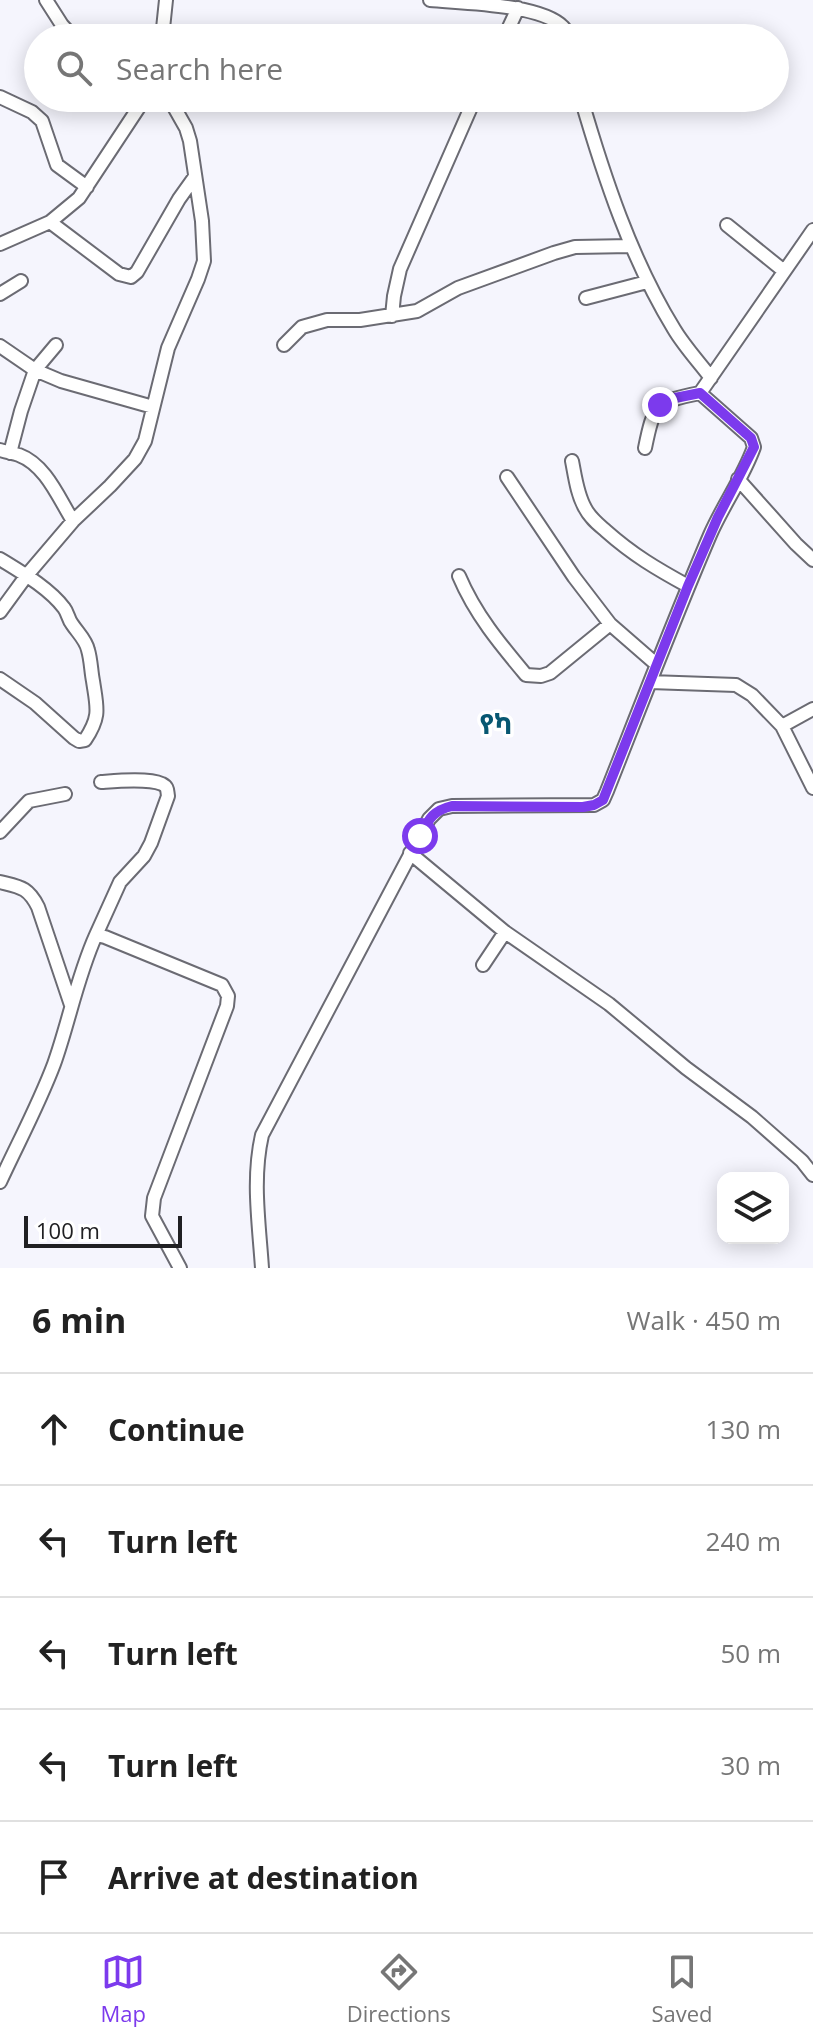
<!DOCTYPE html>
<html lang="en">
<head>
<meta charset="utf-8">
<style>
	body { margin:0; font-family:"Open Sans","Noto Sans Ethiopic",sans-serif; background:#f6f6f6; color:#222 }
	.controls { position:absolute; right:24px; bottom:24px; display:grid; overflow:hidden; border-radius:16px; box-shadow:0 4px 20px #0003 }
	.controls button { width:72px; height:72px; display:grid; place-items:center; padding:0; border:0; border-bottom:2px solid #e0e0e0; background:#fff; color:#222; font:40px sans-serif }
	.scale { position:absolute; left:24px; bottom:20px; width:158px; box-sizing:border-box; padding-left:8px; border:4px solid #202023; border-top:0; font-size:22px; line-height:28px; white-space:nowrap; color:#202023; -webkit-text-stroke:6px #fff; paint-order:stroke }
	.stop { position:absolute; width:24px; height:24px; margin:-18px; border:6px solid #7c3aed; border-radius:50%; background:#fff }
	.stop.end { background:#7c3aed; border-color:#fff; box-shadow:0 2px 8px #0008 }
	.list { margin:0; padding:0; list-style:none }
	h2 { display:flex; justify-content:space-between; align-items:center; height:104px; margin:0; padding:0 32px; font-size:34px }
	h2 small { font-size:26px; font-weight:400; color:#767676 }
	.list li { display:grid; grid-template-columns:52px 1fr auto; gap:24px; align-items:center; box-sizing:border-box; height:112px; padding:0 32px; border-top:2px solid #e0e0e0 }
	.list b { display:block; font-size:30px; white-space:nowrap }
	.list em { font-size:26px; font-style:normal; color:#767676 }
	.icon { flex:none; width:44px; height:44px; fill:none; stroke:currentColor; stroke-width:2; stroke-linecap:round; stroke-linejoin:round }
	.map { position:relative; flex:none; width:813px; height:1268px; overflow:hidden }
	.search { position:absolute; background:#fff; box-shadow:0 4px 20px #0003; left:24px; right:24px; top:24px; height:88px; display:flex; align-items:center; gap:20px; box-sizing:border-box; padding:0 28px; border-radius:44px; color:#767676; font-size:30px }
	.sheet { height:664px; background:#fff }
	nav { display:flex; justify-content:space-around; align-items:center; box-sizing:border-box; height:112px; border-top:2px solid #e0e0e0; background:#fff; font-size:22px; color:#767676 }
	nav a { display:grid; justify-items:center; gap:4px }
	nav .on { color:#7c3aed }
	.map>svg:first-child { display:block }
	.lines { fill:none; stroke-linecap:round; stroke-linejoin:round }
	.minor-casing { stroke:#6b6b73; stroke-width:16 }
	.minor { stroke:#fff; stroke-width:12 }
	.route { stroke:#7c3aed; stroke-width:10 }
	.labels { text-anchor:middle; stroke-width:7; stroke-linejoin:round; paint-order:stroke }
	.district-label { font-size:28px; font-weight:bold; fill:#075771; stroke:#fff }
</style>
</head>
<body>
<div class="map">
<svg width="813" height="1268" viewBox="0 0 813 1268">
	<rect width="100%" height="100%" fill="#f5f5fd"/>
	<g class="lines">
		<g class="minor-casing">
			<path id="minor" d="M46,0L62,25L74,38
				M430,0C462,3 541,4 563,27C565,29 568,35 569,38
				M162,38L166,0
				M504,38L518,8
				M0,97L32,112L42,121L57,165L87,187
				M409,98H421
				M581,98C604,177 631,259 674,329C684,346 699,362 711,378
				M50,222L119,274L131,277L137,272L179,199L194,178
				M727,225L784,271
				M0,244L50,222L79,198L145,98
				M0,294L21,281
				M586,298L647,282
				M392,316L394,296L400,269L475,98
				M56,345L35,370L61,381L153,407
				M284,345L302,327L327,320H360L417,311L458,288L554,253L575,247L631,246
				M0,346L35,370L21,411L10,453
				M645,448C654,404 656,402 700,393
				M0,450C6,452 13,453 19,455C46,465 59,499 73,521
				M572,461C575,476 577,494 585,508C590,518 598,524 606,531C633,555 657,569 688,586
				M507,477L574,577L610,624
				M738,479L796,544L813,560
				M0,559C21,572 49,588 64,608C68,613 68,619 72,624C78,633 86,640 88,650C91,660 91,671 93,681C97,708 101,716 85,740L79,741L74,738L35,703L0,679
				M459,576C475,614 500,644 526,675L541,676L550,673L610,624L656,664
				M0,612L27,575L73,521L110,486L135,459L145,441L168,348L198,279L204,261L202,221L190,141L186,128L169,98
				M650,682L736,685L752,695L782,726L813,709
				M782,726L813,788
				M0,832L29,801L65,794
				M410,853L505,932L609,1004L686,1068L752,1117L802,1161L813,1175
				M0,882C20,887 28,887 38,907L71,1005
				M96,935L120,882L144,856L151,843L168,796C167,790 168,787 162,784C148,778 116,781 101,782
				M483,965L505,932
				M0,1182C18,1143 39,1104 54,1064C69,1022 77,977 96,935L105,937L222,985L228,996L227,1006L154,1198L152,1216L180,1268
				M262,1268C259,1223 252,1179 262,1135L429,819L439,809L452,806L594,805L603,800L607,791C641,705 674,619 710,535C723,505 743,478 754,447L751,438L700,393L813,230"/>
		</g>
		<use href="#minor" class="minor"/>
	</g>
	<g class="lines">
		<path class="route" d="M420,836C429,819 432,811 452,806L583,807L594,805L603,800L688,586L718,517L754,447L751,438L700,393L675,398L660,405"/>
	</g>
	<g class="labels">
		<g class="district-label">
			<text x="496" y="734">የካ</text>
		</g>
	</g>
</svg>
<div class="controls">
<button><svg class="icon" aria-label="layers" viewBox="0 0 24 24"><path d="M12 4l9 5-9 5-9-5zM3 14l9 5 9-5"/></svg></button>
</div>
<div class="scale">100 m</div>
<div class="stop" style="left:420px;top:836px"></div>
<div class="stop end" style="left:660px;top:405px"></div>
<div class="search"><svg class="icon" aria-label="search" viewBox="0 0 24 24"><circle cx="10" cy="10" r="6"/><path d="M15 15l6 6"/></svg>Search here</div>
</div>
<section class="sheet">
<h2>6 min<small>Walk · 450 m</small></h2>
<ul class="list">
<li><svg class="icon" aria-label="ahead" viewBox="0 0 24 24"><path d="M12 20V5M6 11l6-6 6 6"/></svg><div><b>Continue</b></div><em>130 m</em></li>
<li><svg class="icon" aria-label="left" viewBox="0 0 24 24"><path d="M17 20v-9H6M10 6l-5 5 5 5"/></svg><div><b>Turn left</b></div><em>240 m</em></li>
<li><svg class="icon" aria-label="left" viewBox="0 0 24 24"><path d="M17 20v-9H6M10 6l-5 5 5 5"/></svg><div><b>Turn left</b></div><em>50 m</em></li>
<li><svg class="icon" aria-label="left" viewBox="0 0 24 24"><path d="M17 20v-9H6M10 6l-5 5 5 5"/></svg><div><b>Turn left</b></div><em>30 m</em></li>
<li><svg class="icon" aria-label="arrive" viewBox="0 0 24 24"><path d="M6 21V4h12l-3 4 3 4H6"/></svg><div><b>Arrive at destination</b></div></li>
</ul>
</section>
<nav>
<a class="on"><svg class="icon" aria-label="map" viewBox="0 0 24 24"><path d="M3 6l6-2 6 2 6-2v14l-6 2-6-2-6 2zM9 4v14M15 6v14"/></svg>Map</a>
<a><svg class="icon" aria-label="directions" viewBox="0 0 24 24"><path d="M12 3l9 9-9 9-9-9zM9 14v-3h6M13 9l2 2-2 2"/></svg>Directions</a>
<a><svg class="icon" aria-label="saved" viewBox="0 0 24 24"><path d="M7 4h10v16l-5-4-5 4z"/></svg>Saved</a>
</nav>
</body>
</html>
